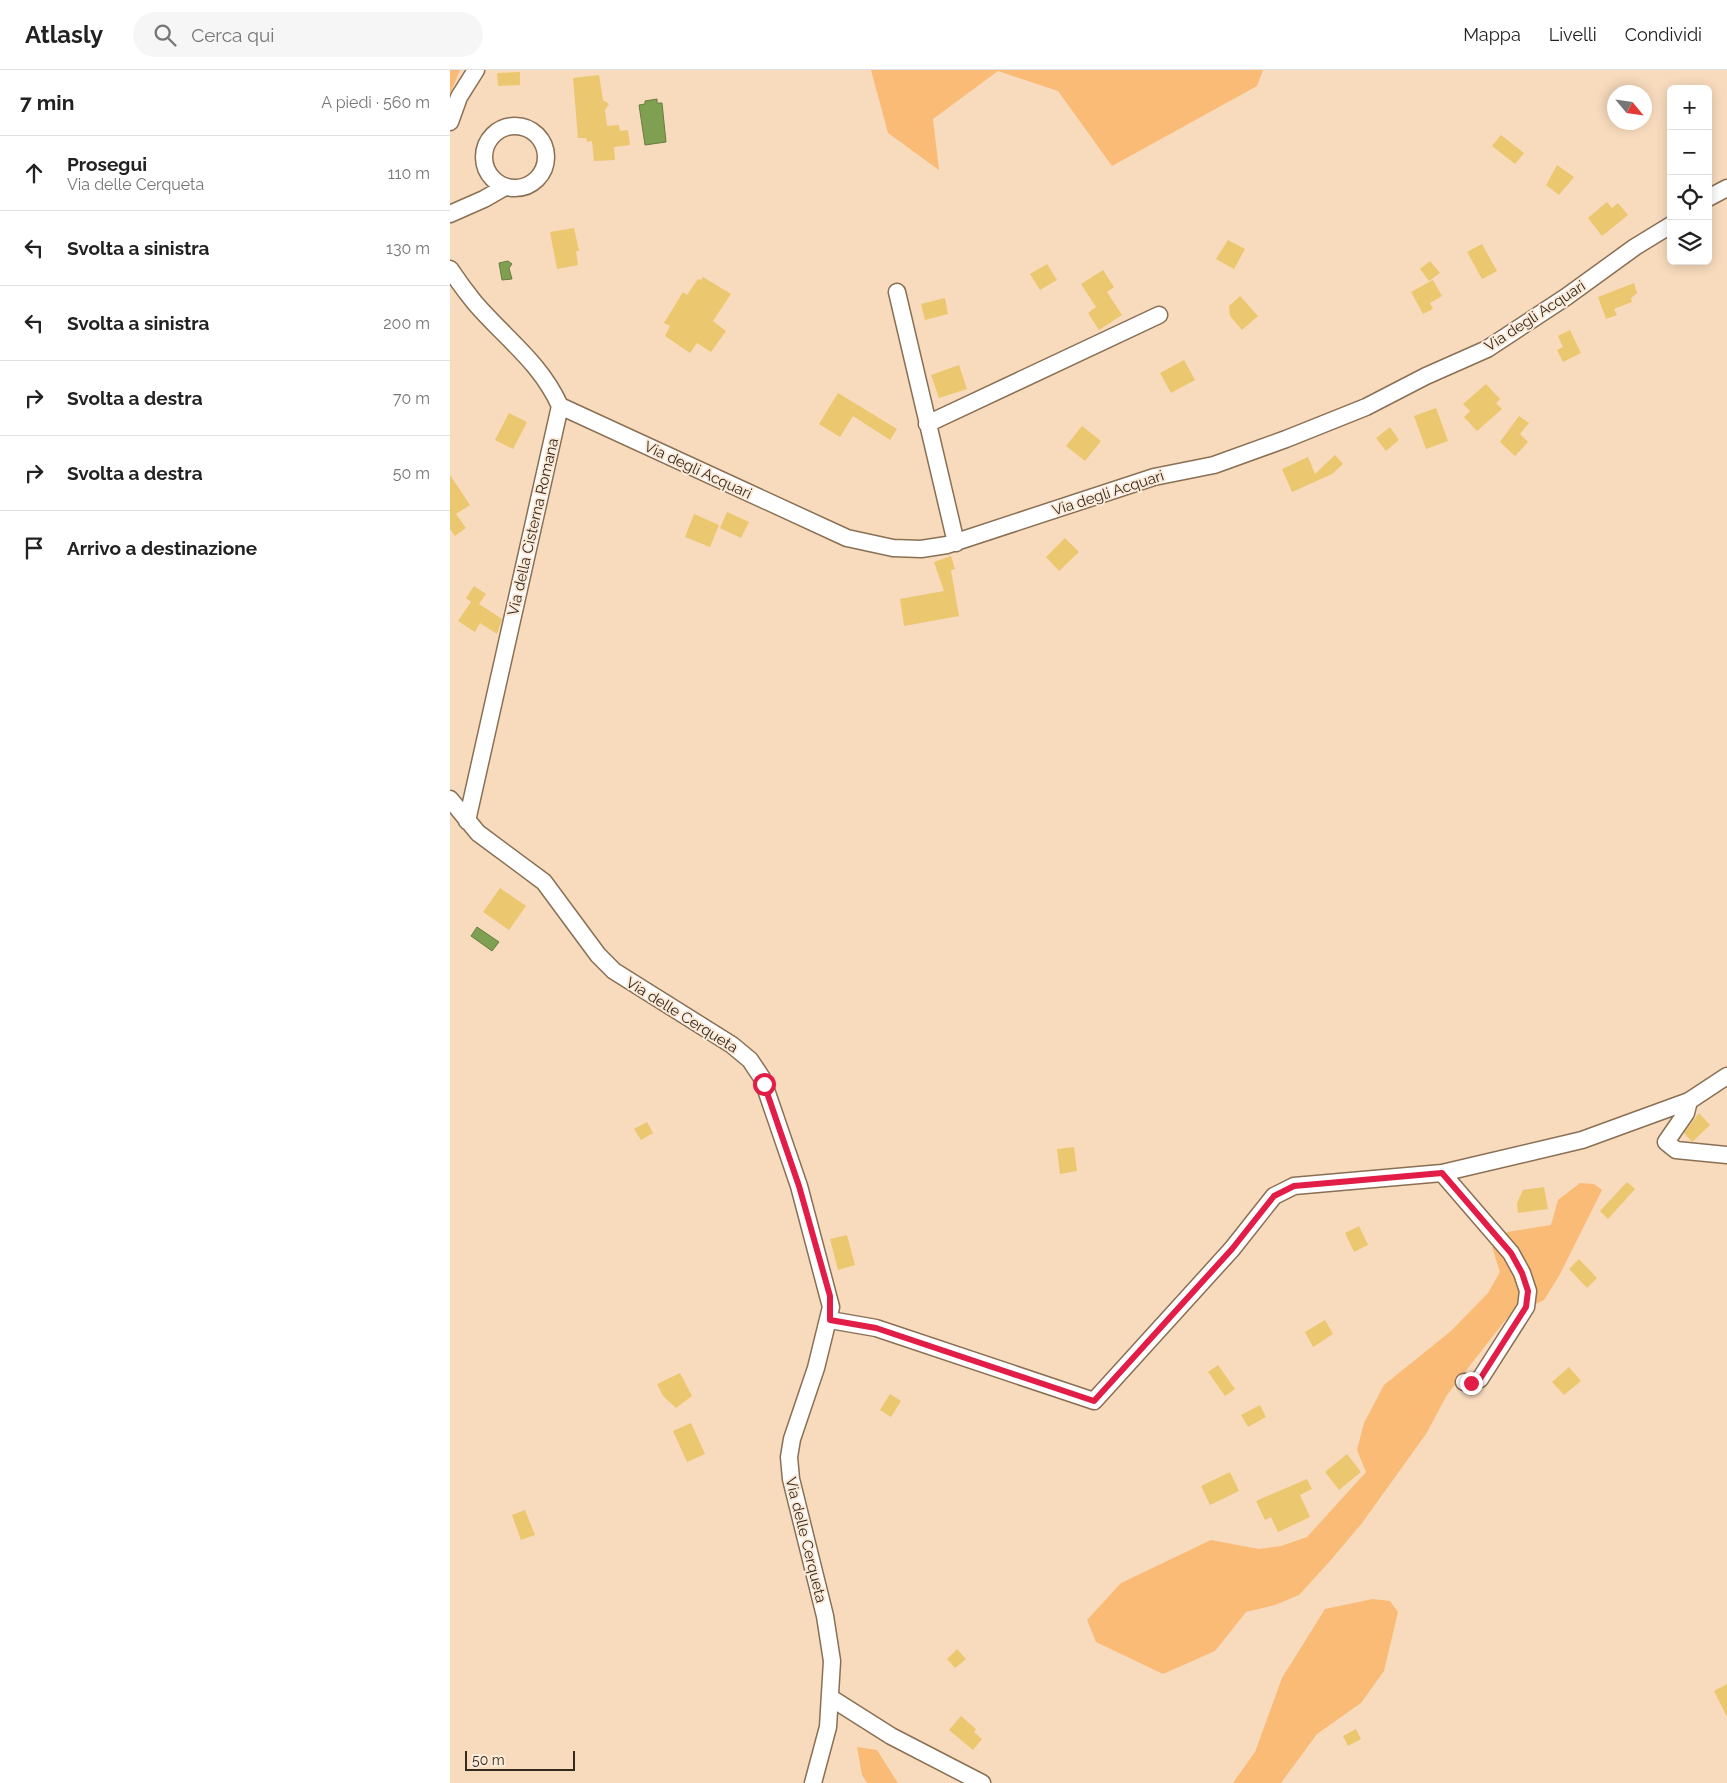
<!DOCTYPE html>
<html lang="it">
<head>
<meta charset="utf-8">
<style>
	body { margin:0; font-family:Raleway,sans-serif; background:#f6f6f6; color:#222 }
	.controls { position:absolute; right:15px; top:15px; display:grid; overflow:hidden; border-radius:8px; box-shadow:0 2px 12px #0003 }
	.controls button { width:45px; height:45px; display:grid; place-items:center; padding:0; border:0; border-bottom:1px solid #e0e0e0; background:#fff; color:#222; font:25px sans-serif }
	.compass { position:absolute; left:1157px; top:15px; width:45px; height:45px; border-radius:50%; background:#fff; box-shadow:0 2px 12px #0003; rotate:119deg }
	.scale { position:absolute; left:15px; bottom:12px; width:110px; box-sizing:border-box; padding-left:5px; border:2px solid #352a1f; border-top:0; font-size:14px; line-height:18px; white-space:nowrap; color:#352a1f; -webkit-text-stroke:4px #fcead8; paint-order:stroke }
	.stop { position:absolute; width:15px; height:15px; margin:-11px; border:4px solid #e11d48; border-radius:50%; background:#fff }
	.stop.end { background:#e11d48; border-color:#fff; box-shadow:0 1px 5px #0008 }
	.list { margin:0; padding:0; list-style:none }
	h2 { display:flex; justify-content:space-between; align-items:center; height:65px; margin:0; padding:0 20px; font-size:21px }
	h2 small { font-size:16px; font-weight:400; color:#767676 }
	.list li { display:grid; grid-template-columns:32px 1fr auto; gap:15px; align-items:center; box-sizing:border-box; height:75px; padding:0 20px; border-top:1px solid #e0e0e0 }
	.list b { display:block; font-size:19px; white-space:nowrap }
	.list p { margin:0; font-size:16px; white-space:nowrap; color:#767676 }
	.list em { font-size:16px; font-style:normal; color:#767676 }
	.icon { flex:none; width:28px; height:28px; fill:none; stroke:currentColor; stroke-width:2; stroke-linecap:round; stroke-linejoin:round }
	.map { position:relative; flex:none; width:1277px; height:1713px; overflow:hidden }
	header { display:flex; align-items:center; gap:30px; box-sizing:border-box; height:70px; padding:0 25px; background:#fff; border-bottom:1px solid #e0e0e0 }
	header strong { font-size:24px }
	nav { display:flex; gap:28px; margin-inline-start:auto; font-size:18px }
	.search { width:350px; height:45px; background:#f6f6f6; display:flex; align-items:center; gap:12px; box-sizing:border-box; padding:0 18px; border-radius:28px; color:#767676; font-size:19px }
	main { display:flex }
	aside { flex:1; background:#fff }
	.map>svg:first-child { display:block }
	.green { fill:#f9bb76 }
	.water { fill:#7ea050; stroke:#687d41 }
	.building { fill:#ebc76f }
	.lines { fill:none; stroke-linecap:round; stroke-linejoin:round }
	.minor-casing { stroke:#896f54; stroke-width:19 }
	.minor { stroke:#fff; stroke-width:16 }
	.route { stroke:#e11d48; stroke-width:6 }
	.labels { text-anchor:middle; stroke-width:4; stroke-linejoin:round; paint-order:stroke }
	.street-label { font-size:15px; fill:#352a1f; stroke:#fcead8 }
</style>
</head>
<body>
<header>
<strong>Atlasly</strong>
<div class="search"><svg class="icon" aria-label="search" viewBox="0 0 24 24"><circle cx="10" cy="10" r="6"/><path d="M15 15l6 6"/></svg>Cerca qui</div>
<nav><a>Mappa</a><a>Livelli</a><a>Condividi</a></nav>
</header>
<main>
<aside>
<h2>7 min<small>A piedi · 560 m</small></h2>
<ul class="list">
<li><svg class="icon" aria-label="ahead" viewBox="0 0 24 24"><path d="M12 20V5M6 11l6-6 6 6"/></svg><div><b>Prosegui</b><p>Via delle Cerqueta</p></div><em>110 m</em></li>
<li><svg class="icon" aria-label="left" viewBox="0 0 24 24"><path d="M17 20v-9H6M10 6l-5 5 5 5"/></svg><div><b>Svolta a sinistra</b></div><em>130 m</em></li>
<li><svg class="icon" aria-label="left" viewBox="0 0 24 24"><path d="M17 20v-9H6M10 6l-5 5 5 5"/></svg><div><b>Svolta a sinistra</b></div><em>200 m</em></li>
<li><svg class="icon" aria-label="right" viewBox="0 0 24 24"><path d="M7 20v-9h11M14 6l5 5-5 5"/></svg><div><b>Svolta a destra</b></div><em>70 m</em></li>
<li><svg class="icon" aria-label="right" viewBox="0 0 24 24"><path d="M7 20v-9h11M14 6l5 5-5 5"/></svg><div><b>Svolta a destra</b></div><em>50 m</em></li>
<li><svg class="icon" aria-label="arrive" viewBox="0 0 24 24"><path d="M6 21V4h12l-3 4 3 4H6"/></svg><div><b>Arrivo a destinazione</b></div></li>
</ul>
</aside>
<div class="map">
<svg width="1277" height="1713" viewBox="0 0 1277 1713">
	<rect width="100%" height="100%" fill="#f8dbbd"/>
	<path class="green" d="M0,0H10L0,24Z
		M421,0H813L807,16L662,96L608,21L548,1L483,49L489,100L438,63Z
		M1130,1113L1144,1114L1152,1120L1109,1206L1094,1230L1057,1248L997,1325L976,1364L912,1453L880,1491L849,1525L825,1535L796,1542L765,1581L713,1604L646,1572L637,1550L671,1513L761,1470L809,1479L831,1476L857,1467L916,1402L907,1380L914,1353L934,1315L1001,1261L1038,1223L1050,1202L1042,1177L1057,1162L1101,1155L1108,1130Z
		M923,1529L940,1531L948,1542L934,1601L911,1633L867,1664L831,1713H783L805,1682L832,1608L875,1539Z
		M407,1677L427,1680L448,1713H417L412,1705Z"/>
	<path class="water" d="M207,29V33H212L216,72L195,75L189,35L195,34V31Z
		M58,191L62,194L59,198L62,209L52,210L49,193Z
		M27,857L49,872L42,881L21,866Z"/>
	<path class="building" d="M70,2V15L48,16L47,3Z
		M149,5L153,30L159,34L155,40L157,56L169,55L170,61L178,60L180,75L164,77L165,90L144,91L142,71L137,72L136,68H128L123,8Z
		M1051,65L1074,83L1065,94L1042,76Z
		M1107,95L1124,107L1109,125L1096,115Z
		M1157,132L1162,138L1168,133L1178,145L1152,166L1138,148Z
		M124,158L129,181H126L128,195L107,199L100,162Z
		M778,170L795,179L784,199L766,189Z
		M1032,174L1047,201L1032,209L1017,182Z
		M980,191L990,203L979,211L970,199Z
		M597,194L607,210L590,220L580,204Z
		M653,200L664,217L657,222L672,245L649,260L638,243L646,237L631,214Z
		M253,207L281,224L263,251L276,261L261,282L247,273L240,283L215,266L220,256L214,253L233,222L237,225L248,209L251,210Z
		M983,210L992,226L980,233L983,239L973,244L961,222Z
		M1184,213L1187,223L1181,228L1182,232L1164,239L1167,245L1156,249L1148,227Z
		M790,226L808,246L792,260L780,246L779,236Z
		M495,228L498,244L475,250L471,234Z
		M1120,260L1131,283L1113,292L1107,280L1113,277L1108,266Z
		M734,290L745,310L721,323L710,303Z
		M509,295L517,319L489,328L481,305Z
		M1036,314L1050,329L1046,333L1052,339L1027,361L1014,347L1020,341L1013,334Z
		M388,323L447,359L440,370L403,346L390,367L369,354Z
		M986,338L998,371L976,379L964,346Z
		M59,343L77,352L63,379L45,370Z
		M1069,346L1079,353L1070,364L1078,372L1065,386L1050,372Z
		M632,356L651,371L635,391L616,376Z
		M940,357L949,370L936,381L926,368Z
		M885,385L893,394L882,404L842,422L832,399L858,387L865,404Z
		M0,405L20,435L6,444L16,458L5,466L0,459Z
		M277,442L299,452L291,468L270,458Z
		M244,444L269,455L260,477L235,467Z
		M615,468L629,482L609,501L596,487Z
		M501,486L505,499L501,500L509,546L454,556L450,529L494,521L484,492Z
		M24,516L36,524L29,534L52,549L47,564L30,553L25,562L8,551L21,532L16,528Z
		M50,818L76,836L59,860L33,842Z
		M1249,1043L1260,1055L1242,1072L1234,1063Z
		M197,1052L203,1063L191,1070L184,1059Z
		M624,1077L627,1101L610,1104L607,1079Z
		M1177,1112L1185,1119L1158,1149L1150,1141Z
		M1094,1117L1098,1139L1068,1143L1067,1133L1073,1120Z
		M909,1156L918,1175L904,1182L895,1163Z
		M397,1165L405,1195L388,1200L380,1169Z
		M1129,1189L1147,1208L1137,1218L1119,1199Z
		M875,1250L883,1264L863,1277L855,1262Z
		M768,1295L785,1319L775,1326L758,1302Z
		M1119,1297L1131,1311L1114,1325L1102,1312Z
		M230,1303L242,1326L226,1338L213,1326L207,1314Z
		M440,1324L451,1331L441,1347L430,1340Z
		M810,1335L816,1347L798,1357L791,1345Z
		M241,1353L255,1384L237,1392L223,1361Z
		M897,1384L911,1402L889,1420L875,1402Z
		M780,1402L789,1421L760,1435L751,1416Z
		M857,1409L862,1419L850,1425L860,1447L828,1462L821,1447L815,1450L806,1431Z
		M75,1440L85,1465L71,1470L62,1445Z
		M507,1579L516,1589L505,1598L497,1589Z
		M1277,1614V1647L1264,1621Z
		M511,1646L526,1659L524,1662L532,1669L523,1680L499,1660Z
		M906,1659L911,1669L898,1676L893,1666Z"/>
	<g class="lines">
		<g class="minor-casing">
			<path id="minor" d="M0,52L9,27L26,0
				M34 87a31 31 0 1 1 62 0a31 31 0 1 1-62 0Z
				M1258,128L1277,118
				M0,144L34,129L55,117
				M0,199C8,211 16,222 25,233C56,269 90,292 110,336L17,751
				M447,222L506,473
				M110,336L397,468L443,478L471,479L497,475L704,407L764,395L836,369L916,337L976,306L1037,279L1116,227L1185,177L1221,155
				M477,354L709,245
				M0,729L28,763L94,812L148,885L164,901L282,975L300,990L312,1008L349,1116L381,1237L366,1298L342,1369L339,1387L341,1409L375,1546L382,1591L378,1657L363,1713
				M1239,1031L1236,1043L1216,1072L1226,1080L1277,1085
				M992,1103L1061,1183L1072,1203L1078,1221L1076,1237L1030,1309L1021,1313L1014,1312
				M380,1250L426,1258L644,1331L782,1179L824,1126L844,1116L992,1103L1132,1070L1239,1031L1277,1006
				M381,1628L441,1666L532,1713"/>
		</g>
		<use href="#minor" class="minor"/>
	</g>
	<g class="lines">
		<path class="route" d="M314,1014L349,1116L380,1226V1250L426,1258L644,1331L782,1179L824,1126L844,1116L992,1103L1061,1183L1072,1203L1078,1221L1076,1237L1030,1309L1021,1313"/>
	</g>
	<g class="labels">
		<g class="street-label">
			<text transform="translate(1085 246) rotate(-33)" y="5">Via degli Acquari</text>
			<text transform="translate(248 400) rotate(25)" y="5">Via degli Acquari</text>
			<text transform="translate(658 423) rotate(-18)" y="5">Via degli Acquari</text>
			<text transform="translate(83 457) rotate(-77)" y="5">Via della Cisterna Romana</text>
			<text transform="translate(232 945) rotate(32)" y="5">Via delle Cerqueta</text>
			<text transform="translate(356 1470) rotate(76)" y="5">Via delle Cerqueta</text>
		</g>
	</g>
</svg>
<div class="controls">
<button>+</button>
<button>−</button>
<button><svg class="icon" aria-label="locate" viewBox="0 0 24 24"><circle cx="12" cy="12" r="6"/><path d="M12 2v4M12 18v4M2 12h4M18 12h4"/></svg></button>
<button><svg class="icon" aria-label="layers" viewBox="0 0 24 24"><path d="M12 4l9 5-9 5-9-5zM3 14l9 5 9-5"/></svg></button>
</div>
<svg class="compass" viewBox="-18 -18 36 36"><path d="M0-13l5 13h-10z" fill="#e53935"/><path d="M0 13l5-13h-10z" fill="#767676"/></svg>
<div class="scale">50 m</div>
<div class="stop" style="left:314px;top:1014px"></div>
<div class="stop end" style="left:1021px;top:1313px"></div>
</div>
</main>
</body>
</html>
